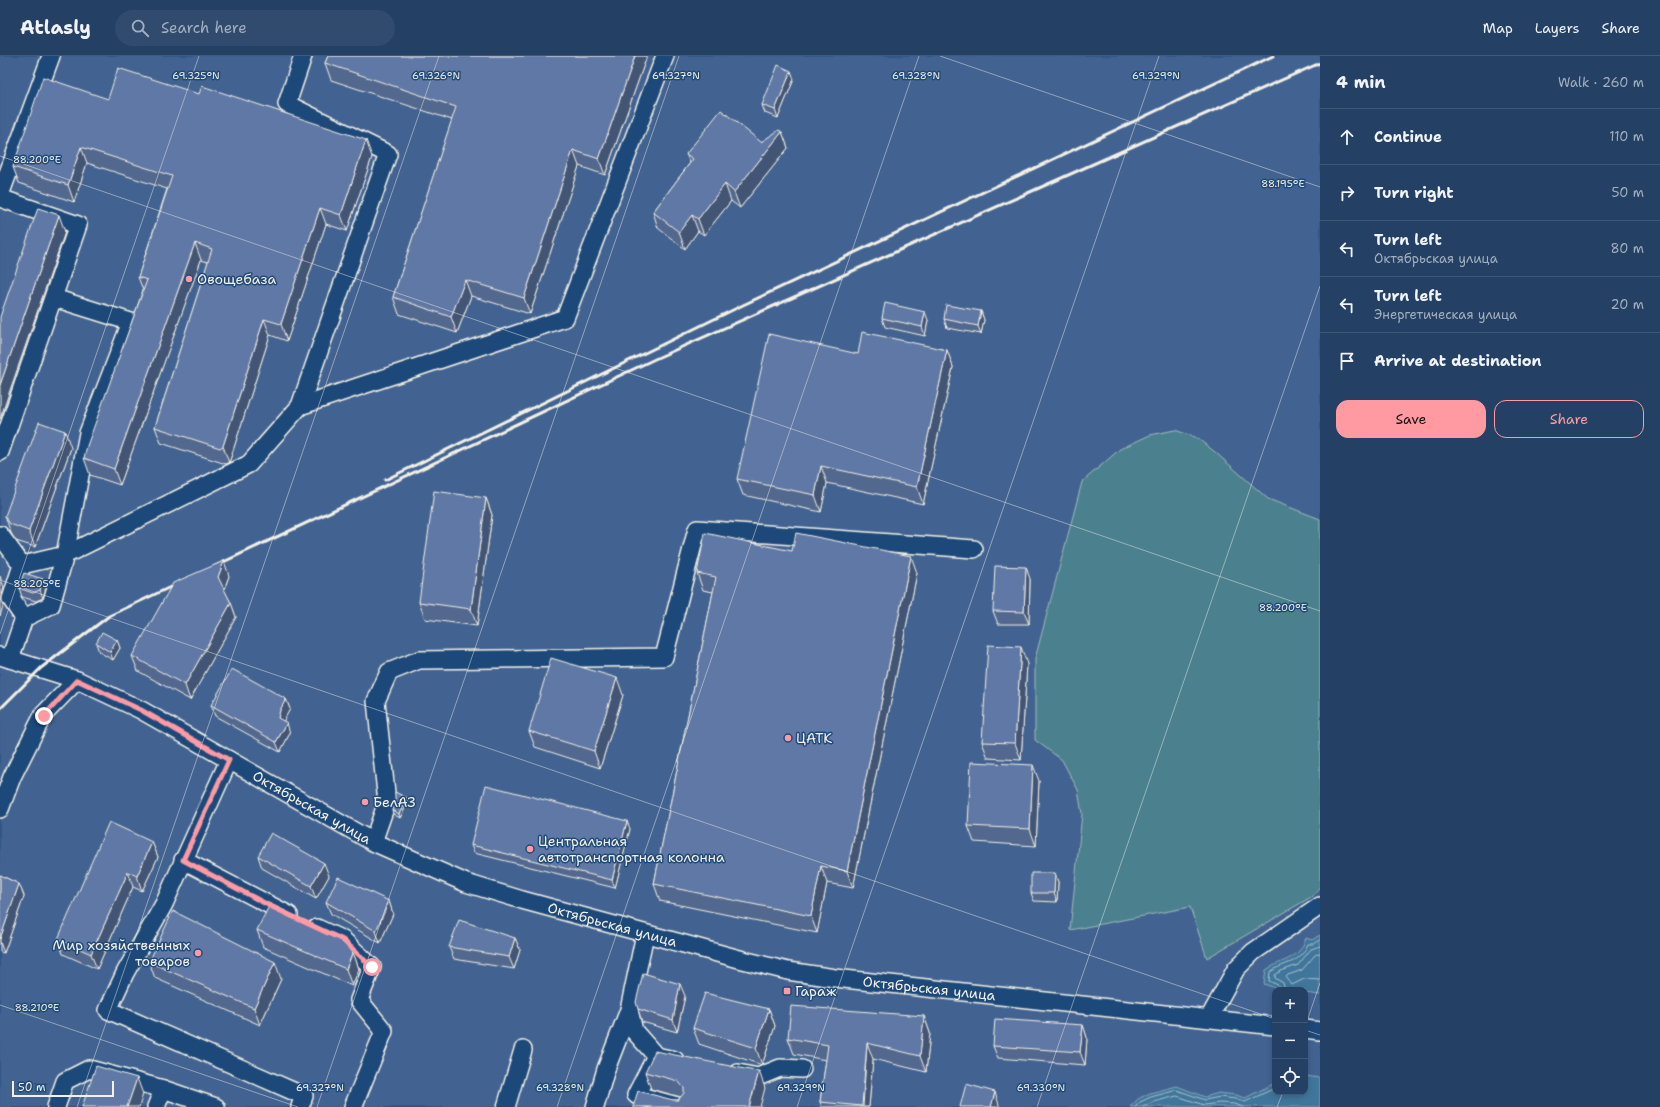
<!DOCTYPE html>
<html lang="en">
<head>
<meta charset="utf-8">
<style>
	body { margin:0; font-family:"Shantell Sans",sans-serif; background:#304b6d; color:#f1f3f6 }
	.controls { position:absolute; right:12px; bottom:12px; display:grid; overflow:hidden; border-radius:8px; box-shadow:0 2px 6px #0003 }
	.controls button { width:36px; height:36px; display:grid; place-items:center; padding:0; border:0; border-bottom:1px solid #415978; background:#244064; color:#f1f3f6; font:20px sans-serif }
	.scale { position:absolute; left:12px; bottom:10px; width:102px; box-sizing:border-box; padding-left:4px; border:2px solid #f4f1e8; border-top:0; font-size:11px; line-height:14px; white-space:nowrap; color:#f4f1e8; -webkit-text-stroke:3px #1f4a7a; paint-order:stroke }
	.stop { position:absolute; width:12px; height:12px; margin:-9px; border:3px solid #ff9aa2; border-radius:50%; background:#fff }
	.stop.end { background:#ff9aa2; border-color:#fff; box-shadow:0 1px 4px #0008 }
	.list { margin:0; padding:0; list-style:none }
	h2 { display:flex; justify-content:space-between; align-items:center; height:52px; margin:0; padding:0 16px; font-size:17px }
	h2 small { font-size:13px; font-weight:400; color:#a3afbf }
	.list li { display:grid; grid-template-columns:26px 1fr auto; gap:12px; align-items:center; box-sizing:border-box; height:56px; padding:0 16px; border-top:1px solid #415978 }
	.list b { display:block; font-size:15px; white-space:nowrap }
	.list p { margin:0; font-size:13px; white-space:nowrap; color:#a3afbf }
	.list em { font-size:13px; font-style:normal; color:#a3afbf }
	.actions { display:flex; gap:8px; padding:12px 16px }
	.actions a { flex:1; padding:9px 0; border:1px solid #ff9aa2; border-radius:12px; text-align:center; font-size:14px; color:#ff9aa2 }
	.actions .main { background:#ff9aa2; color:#111 }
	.icon { flex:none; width:22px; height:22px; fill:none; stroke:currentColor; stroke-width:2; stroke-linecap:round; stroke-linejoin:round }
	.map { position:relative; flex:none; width:1320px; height:1051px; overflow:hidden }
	header { display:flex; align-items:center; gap:24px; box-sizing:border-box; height:56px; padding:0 20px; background:#244064; border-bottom:1px solid #415978 }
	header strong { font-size:19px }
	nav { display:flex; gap:22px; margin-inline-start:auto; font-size:14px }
	.search { width:280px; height:36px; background:#304b6d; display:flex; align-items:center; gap:10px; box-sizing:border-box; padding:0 14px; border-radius:22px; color:#a3afbf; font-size:15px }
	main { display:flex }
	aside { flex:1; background:#244064 }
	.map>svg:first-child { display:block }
	.built { fill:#426391; fill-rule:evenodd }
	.green { fill:#4c818e; stroke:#a0b9bb }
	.water { fill:#40769c; stroke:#88a7ba }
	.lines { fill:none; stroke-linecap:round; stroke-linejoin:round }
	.shore { stroke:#acc0ca; stroke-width:1 }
	.minor-casing { stroke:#f4f1e8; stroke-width:20 }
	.minor { stroke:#1f4a7a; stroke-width:17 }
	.rail { stroke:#f4f1e8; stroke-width:3 }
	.wall { fill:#53678e; stroke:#f4f1e8 }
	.shaded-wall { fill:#435474; stroke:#f4f1e8 }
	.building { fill:#6078a5; stroke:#f4f1e8 }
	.route { stroke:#ff9aa2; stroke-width:5 }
	.ticks { fill:none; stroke:#f4f1e8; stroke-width:1; stroke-opacity:0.45 }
	.poi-dot { fill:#ff9aa2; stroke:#1f4a7a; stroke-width:1.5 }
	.labels { text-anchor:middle; stroke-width:3; stroke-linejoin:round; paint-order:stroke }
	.poi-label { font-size:14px; fill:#f4f1e8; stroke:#1f4a7a; text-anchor:start }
	.street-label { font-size:14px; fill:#f4f1e8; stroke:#1f4a7a }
	.ticks-label { font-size:10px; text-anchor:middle; fill:#f4f1e8; stroke:#1f4a7a; stroke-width:3; stroke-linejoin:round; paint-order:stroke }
</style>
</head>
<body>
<header>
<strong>Atlasly</strong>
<div class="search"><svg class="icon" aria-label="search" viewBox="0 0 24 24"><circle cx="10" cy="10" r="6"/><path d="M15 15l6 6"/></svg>Search here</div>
<nav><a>Map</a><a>Layers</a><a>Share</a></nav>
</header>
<main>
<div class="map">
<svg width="1320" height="1051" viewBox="0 0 1320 1051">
	<rect width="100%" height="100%" fill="#305586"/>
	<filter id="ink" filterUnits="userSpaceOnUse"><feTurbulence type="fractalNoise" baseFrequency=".025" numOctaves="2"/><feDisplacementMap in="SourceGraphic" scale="8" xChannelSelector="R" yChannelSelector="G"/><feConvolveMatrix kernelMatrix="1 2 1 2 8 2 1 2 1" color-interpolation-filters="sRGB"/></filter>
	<g filter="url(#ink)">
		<path class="built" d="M0,0H1320V1051H0ZM1275,934H1305V1036H1275Z"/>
		<path class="green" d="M1175,374L1197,382L1215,396L1268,443L1320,463V833L1311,841L1207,902L1190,851L1070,874L1082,758L1078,734L1062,704L1035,684V603L1082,426L1120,393L1150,379Z"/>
		<path class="water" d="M1320,879V939L1305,937V934H1281L1264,928L1266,914C1284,902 1298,905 1306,882L1312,884Z
			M1305,1020L1320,1022V1051H1130L1138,1043L1150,1037L1177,1030L1205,1041L1219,1037L1236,1039L1245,1042L1275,1027V1036H1305Z"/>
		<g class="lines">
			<path class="shore" d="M1320,897L1315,899L1302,914L1288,919L1286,921L1292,929L1304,923L1320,924
				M1280,934L1278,929L1269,925L1270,916C1286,905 1299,909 1308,888H1314L1320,884
				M1285,934L1283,927L1275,922V919L1281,915L1298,909L1311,893L1320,890
				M1135,1051L1140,1046L1151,1041L1177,1034L1205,1044L1220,1041L1235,1043L1245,1046L1275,1032
				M1143,1051L1153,1046L1177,1040L1204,1049L1220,1047L1234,1048L1243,1051"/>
			<g class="minor-casing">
				<g id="minor">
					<path d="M0,139L51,0"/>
					<path d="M0,142L78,169L0,396"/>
					<path d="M300,350L565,262L665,0"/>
					<path d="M0,479L22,509"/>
					<path d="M24,562L11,543L22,509L65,499L88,377L131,266L54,242"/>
					<path id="s1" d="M0,600L77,624L141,654L373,786L466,827L522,844L743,904L788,915L835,922L1275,970"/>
					<path d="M10,603L24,562L51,549L65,499L249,408L300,350L388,98L287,48L303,0"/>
					<path d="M229,704L164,848L125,917L108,954L304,1040L300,1051"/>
					<path d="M0,753L12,721L43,659L77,624"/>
					<path d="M373,786L387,746L376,645L389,616L419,604L664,601L697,473L974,493"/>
					<path d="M183,804L289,859"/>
					<path d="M317,872L343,884L372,911L359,944L384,975L353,1051"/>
					<path d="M645,878L629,954L634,975L656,1000L675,1004"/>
					<path d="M1209,962L1236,913L1253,896L1320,850"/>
					<path d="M1305,973L1320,975"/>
					<path d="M656,1000L636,1039L681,1051"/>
					<path d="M738,1017L758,1021L780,1012L802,1013"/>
					<path d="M56,1051L65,1025L89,1013L163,1033L216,1051"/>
					<path d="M156,1051L163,1033"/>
					<path d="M506,1051L523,994"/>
					<path d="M595,1051L606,1013L629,954"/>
				</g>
			</g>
			<use href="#minor" class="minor"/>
			<path class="rail" d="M385,424L743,249L1273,0
				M215,510L657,302L1320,7
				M0,653L41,612L109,560L181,526"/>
		</g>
		<path class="wall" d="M328,0H647L605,119L579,110L530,258L471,240L457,277L399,258L393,241L452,64L331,24L325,7Z
			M794,23L778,62L765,57L762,49Z
			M108,43L372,101L347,175L326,168L287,285L270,279L229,407L226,408L161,387L155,371L208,206L201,204L120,429L90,419L84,402L143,234L138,221L167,133L87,107L74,146L19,127L13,111Z
			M782,76L788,92L740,152L731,145L704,179L698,175L685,193L658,172L653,156L690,107L686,98L761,86Z
			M981,255L984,264L981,278L947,272L944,263Z
			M882,262L928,264L925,280L885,271Z
			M947,294L953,311L923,448L827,427L821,456L743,439L737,423L858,298Z
			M71,392L35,491L16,485L11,477L5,460Z
			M486,442L492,459L477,570L425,563L419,546Z
			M792,495L917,517L853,832L827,827L817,877L660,845L654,828L713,536L703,534L697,517Z
			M229,520L224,534L231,547L236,561L190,644L138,615L132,600Z
			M43,523L46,531L43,542L36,545L22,541L19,532Z
			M1030,523L1029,568H998L993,555Z
			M117,584L120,592L113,604L99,596L96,587Z
			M1027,608L1021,704L988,702L982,686Z
			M623,639L600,712L535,691L529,675Z
			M286,643L290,653L283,665L290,677L280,696L215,660L211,649Z
			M1039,725L1036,790L974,786L968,770Z
			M407,742L408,746L400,762L393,758L392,754Z
			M630,773L615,832L474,797L471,789Z
			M152,786L158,801L142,835L133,831L97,913L63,898L58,883Z
			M258,800L329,820L316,843L262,812Z
			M1055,817L1058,826L1057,846L1034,845L1031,837Z
			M0,819L19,828L24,840L4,897L0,896Z
			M389,845L393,858L380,887L331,858L326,846Z
			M257,874L353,896L359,913L352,930L263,891Z
			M515,882L520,894L514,913L454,903L449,891Z
			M149,906L281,923L260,969L155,922Z
			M685,940L677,976L642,966L638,953Z
			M769,953L775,970L762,1009L699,988L693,972Z
			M924,960L930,977L926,1016L873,1003L869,1051H822L820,1046L826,1004L794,998L788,982Z
			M1083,969L1087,982L1085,1009L998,1002L993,990Z
			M645,1016L765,1032L633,1051L673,1044H678L681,1041L651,1033Z"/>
		<path class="shaded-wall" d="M635,0H647L605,119L599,103Z
			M791,15L794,23L778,62L775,54Z
			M782,76L788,92L740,152L734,136Z
			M366,84L372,101L347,175L341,159Z
			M81,91L87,107L74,146L68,129Z
			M573,94L579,110L530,258L524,242Z
			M725,128L731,145L704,179L698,163Z
			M320,152L326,168L287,285L281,268Z
			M59,159L65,176L0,363V329Z
			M692,159L698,175L685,193L679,176Z
			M195,187L201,204L120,429L114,413Z
			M465,224L471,240L457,277L451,261Z
			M981,255L984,264L981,278L978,270Z
			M925,256L928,264L925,280L922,271Z
			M264,263L270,279L229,407L223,390Z
			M947,294L953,311L923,448L917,431Z
			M65,375L71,392L35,491L29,475Z
			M821,410L827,427L821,456L815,439Z
			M486,442L492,459L477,570L471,553Z
			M911,500L917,517L853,832L847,815Z
			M224,505L229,520L223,536L218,521Z
			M1026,511L1030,523L1029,568L1024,556Z
			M0,520L4,531L1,544L3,550L0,560Z
			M43,523L46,531L43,542L40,534Z
			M231,547L236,561L190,644L185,629Z
			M117,584L120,592L113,604L110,596Z
			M1021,591L1027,608L1021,704L1015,687Z
			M617,622L623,639L600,712L594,695Z
			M286,643L290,653L284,664L282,673L278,662L280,654Z
			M287,667L290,677L280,696L276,686Z
			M1033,709L1039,725L1036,790L1030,773Z
			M407,742L408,746L400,762L399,758Z
			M627,765L630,773L615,832L612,824Z
			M152,786L158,801L142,835L137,820Z
			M324,807L329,820L316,843L311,830Z
			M821,810L827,827L817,877L811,860Z
			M128,816L133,831L97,913L91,898Z
			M1055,817L1058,826L1057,846L1054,837Z
			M19,828L24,840L4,897L0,886V883Z
			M389,845L393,858L380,887L376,875Z
			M515,882L520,894L514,913L509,901Z
			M353,896L359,913L352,930L346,913Z
			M275,906L281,923L260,969L254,952Z
			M680,928L685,940L677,976L673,964Z
			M769,953L775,970L762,1009L756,992Z
			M924,960L930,977L926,1016L920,1000Z
			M1083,969L1087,982L1085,1009L1080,996Z
			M867,987L873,1003L869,1051H863Z
			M759,1015L765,1032L760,1051H749Z
			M137,1022L143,1038L139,1051H127Z
			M995,1036L999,1049V1051H991Z"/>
		<path class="building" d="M328,0H635L599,103L573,94L524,242L465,224L451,261L393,241L456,51L325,7Z
			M778,9L791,15L775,54L762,49Z
			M118,12L199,38L202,30L366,84L341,159L320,152L281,268L264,263L223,390L220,392L155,371L212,193L195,187L114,413L84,402L87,390L147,224L138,221L172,120L81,91L68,129L13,111L43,21L108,43Z
			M721,54L761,86L779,74L782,76L734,136L725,128L698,163L692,159L679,176L653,156L693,103L686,98Z
			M38,152L59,159L0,329V261Z
			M885,247L925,256L922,271L882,262Z
			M946,249L981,255L978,270L944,263Z
			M862,276L947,294L917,431L821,410L815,439L737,423L769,278L858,298Z
			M39,366L65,375L29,475L10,468L5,460Z
			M434,435L486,442L471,553L419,546Z
			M705,477L792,495L796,477L911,500L847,815L821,810L811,860L654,828L716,521L697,517Z
			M224,505L218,521L231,547L185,629L132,600L173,527Z
			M995,510L1026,511L1024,556L993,555Z
			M24,517L43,523L40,534L33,537L19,532Z
			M102,576L117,584L110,596L96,587Z
			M988,589L1021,591L1015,687L982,686Z
			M551,602L617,622L594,695L529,675Z
			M232,613L286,643L280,654L278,662L287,667L276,686L211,649Z
			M971,706L1033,709L1030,773L968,770Z
			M486,729L627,765L612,824L471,789Z
			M395,736L407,742L399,758L392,754L395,745Z
			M109,766L152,786L137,820L128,816L91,898L58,883Z
			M271,777L324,807L311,830L258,800Z
			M1031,817H1055L1054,837H1031Z
			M0,819L19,828L0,883Z
			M338,821L389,845L376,875L326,846Z
			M270,848L336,880L353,896L346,913L257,874Z
			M173,855L275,906L254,952L149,906Z
			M459,864L515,882L509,901L449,891Z
			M643,917L680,928L673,964L638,953L636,946Z
			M705,937L769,953L756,992L693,972Z
			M791,950L924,960L920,1000L867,987L862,1050L820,1046L828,989L788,982Z
			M995,963L1083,969L1080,996L993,990Z
			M655,995L750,1014L759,1015L749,1051H633L638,1035L673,1044H678L684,1037V1032L678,1025L645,1016Z
			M96,1010L137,1022L127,1051H82Z
			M966,1028L995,1036L991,1051H960Z"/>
	</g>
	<g class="lines" filter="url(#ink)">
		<path class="route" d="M44,660L77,624L141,654L229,704L183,804L270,850L343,884L372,911"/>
	</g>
	<path class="ticks" d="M940,0L1320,131M0,100L1320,555M0,524L1275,963M0,578L199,0M0,949L298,1051M1305,971L1320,927M1305,974L1320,979M77,1051L439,0M317,1051L679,0M557,1051L919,0M797,1051L1159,0M1037,1051L1320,230M1277,1051L1283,1036"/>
	<g class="poi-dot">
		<circle cx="189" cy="223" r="4"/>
		<circle cx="788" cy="682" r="4"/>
		<circle cx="365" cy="746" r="4"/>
		<circle cx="530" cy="793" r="4"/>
		<circle cx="198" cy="897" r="4"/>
		<rect x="783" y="931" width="8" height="8" rx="2"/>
	</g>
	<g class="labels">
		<g class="poi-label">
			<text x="197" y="228">Овощебаза</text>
			<text x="796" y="687">ЦАТК</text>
			<text x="373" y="751">БелАЗ</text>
			<text x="538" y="790">Центральная<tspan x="538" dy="16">автотранспортная колонна</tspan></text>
			<text x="190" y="894" text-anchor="end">Мир хозяйственных<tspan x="190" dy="16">товаров</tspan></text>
			<text x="795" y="940">Гараж</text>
		</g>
		<g class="street-label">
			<text dy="5" stroke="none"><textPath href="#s1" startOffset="348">Октябрьская улица</textPath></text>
			<text dy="5" stroke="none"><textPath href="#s1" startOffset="672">Октябрьская улица</textPath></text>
			<text dy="5" stroke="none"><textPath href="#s1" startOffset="996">Октябрьская улица</textPath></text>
		</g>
	</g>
	<g class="ticks-label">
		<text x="436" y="23">69.326°N</text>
		<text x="676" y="23">69.327°N</text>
		<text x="916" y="23">69.328°N</text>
		<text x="1156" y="23">69.329°N</text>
		<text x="196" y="23">69.325°N</text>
		<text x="37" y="107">88.200°E</text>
		<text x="1283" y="131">88.195°E</text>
		<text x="37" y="531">88.205°E</text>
		<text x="1283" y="555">88.200°E</text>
		<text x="37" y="955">88.210°E</text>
		<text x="320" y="1035">69.327°N</text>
		<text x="560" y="1035">69.328°N</text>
		<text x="801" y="1035">69.329°N</text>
		<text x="1041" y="1035">69.330°N</text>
	</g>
</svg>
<div class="controls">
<button>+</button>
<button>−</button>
<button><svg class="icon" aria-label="locate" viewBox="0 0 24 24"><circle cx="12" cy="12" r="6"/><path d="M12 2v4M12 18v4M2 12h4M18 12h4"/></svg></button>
</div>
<div class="scale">50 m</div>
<div class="stop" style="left:372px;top:911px"></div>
<div class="stop end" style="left:44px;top:660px"></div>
</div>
<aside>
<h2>4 min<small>Walk · 260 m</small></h2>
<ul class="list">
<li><svg class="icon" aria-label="ahead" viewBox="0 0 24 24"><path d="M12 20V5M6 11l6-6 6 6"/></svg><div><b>Continue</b></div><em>110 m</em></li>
<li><svg class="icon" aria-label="right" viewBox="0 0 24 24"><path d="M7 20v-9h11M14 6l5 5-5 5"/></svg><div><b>Turn right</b></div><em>50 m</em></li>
<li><svg class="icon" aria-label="left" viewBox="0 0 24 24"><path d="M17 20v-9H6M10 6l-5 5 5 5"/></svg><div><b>Turn left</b><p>Октябрьская улица</p></div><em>80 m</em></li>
<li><svg class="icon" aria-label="left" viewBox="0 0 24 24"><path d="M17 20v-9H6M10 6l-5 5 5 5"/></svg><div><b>Turn left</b><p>Энергетическая улица</p></div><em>20 m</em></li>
<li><svg class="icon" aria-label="arrive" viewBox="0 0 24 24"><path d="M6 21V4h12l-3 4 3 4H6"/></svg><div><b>Arrive at destination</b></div></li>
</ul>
<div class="actions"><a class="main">Save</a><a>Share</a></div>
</aside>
</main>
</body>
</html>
